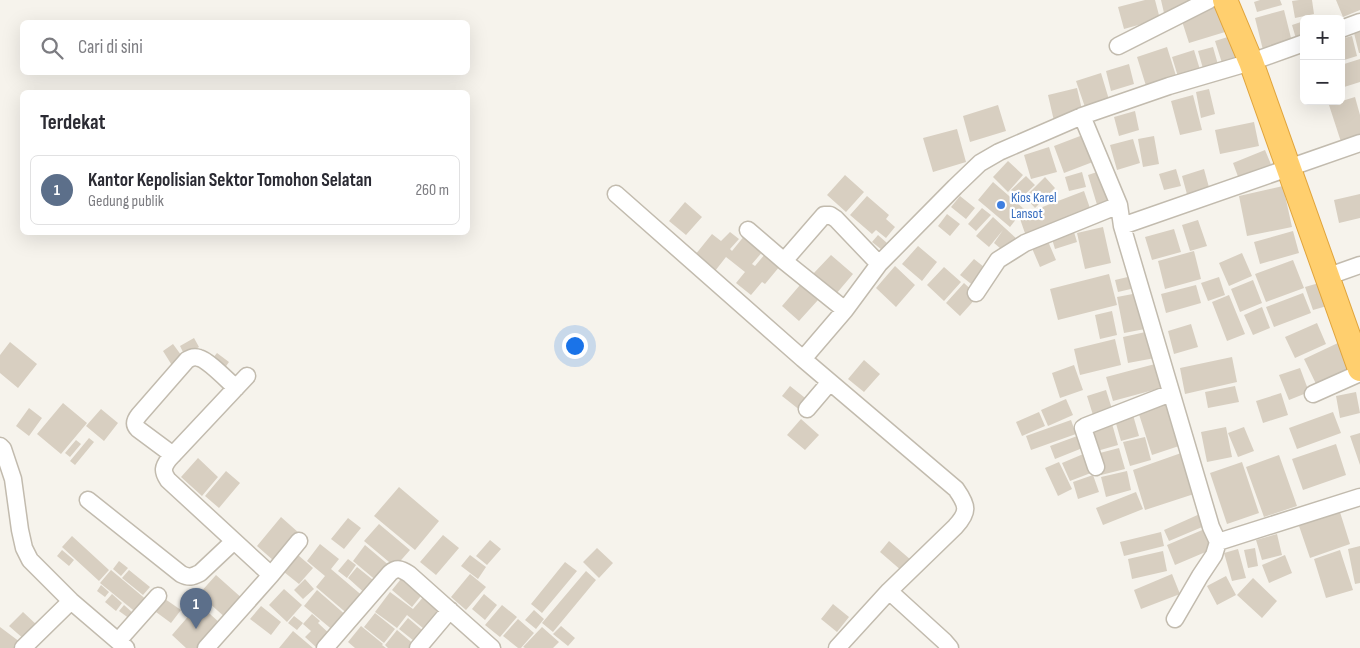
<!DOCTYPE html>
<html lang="id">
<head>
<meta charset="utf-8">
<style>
	body { margin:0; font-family:"Sofia Sans Condensed",sans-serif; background:#f7f7f7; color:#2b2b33 }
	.controls { position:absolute; right:15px; top:15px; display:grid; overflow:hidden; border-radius:8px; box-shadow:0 5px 20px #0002 }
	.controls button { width:45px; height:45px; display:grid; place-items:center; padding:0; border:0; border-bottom:1px solid #e1e1e2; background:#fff; color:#2b2b33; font:25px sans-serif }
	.you { position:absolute; left:574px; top:345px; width:18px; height:18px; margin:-12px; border:4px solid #fff; border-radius:50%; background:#1a73e8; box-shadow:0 0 0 8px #1a73e833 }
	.badge { display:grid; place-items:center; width:32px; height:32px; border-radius:50%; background:#0f766e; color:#fff; font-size:16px; font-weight:700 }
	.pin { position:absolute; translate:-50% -41px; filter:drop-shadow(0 1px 2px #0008) }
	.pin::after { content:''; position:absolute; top:26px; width:18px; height:15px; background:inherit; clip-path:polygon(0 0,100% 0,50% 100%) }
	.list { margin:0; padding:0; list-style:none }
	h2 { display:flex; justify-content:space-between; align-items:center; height:65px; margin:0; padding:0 20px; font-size:21px }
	h2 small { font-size:16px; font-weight:400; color:#7c7c81 }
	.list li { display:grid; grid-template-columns:32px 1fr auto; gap:15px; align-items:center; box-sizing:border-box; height:70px; margin:0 10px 10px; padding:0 10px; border:1px solid #e1e1e2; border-radius:8px }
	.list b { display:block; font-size:19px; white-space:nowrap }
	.list p { margin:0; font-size:16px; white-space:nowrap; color:#7c7c81 }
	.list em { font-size:16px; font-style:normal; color:#7c7c81 }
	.icon { flex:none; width:28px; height:28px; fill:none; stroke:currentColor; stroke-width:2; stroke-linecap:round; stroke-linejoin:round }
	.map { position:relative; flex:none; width:1360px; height:648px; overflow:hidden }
	.search { position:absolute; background:#fff; box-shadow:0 5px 20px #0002; left:20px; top:20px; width:450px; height:55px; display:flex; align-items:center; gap:12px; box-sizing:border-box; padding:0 18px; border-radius:8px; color:#7c7c81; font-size:19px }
	.panel { position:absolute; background:#fff; box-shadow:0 5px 20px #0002; left:20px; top:90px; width:450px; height:145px; border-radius:8px }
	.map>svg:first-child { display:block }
	.building { fill:#d8cfc1 }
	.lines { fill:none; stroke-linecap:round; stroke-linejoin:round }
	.minor-casing { stroke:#c2bbae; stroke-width:19 }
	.highway-casing { stroke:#e0a43c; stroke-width:26 }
	.minor { stroke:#fff; stroke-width:16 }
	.highway { stroke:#ffcf6e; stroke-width:24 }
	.shop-dot { fill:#3f7fe0; stroke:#fff; stroke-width:2 }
	.labels { text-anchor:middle; stroke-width:4.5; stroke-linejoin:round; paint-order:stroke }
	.shop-label { font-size:14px; fill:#366cbe; stroke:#fff; text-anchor:start }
</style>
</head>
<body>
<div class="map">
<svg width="1360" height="648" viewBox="0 0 1360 648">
	<rect width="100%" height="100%" fill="#f6f3ec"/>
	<path class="building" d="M1145,0H1155L1160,19L1124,29L1118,7Z
		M1161,0H1191L1192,6L1164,13Z
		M1260,0H1280L1282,5L1257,12L1254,2Z
		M1299,0H1312L1314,14L1295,18L1292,1Z
		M1336,0H1360V10L1343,17Z
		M1216,6L1225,32L1189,43L1181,18Z
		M1284,10L1292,42L1263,50L1255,18Z
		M1304,21V40L1297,42L1292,25Z
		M1360,31V53H1359L1354,33Z
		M1234,35L1241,56L1222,63L1215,41Z
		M1352,36L1357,56L1341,61V39Z
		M1167,47L1177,79L1147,89L1137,57Z
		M1213,47L1219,68L1204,72L1198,51Z
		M1194,50L1201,73L1179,80L1172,57Z
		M1360,59V82L1341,88V65Z
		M1129,64L1134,84L1111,91L1106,71Z
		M1101,73L1110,103L1086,110L1076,81Z
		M1077,88L1083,114L1054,121L1048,95Z
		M1209,89L1215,114L1201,118L1196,92Z
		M1193,95L1202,130L1180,135L1171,101Z
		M1355,97L1360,115V139L1342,145L1329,105Z
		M998,105L1006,131L970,142L963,116Z
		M1135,111L1139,130L1119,136L1114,117Z
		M1254,122L1259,146L1220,154L1215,130Z
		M957,129L966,162L933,172L923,138Z
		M1088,133L1098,160L1064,173L1054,146Z
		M1154,136L1159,164L1143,167L1138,139Z
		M1133,139L1140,163L1117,170L1110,145Z
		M1049,147L1057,172L1031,179L1024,155Z
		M1265,150L1273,169L1240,182L1233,163Z
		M1008,161L1023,175L1008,192L993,177Z
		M1176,169L1181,186L1164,190L1159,174Z
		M1204,169L1210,191L1188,198L1182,176Z
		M1103,170L1114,203L1098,208L1088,175Z
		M1082,172L1086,187L1069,191L1065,177Z
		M845,175L864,192L846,212L827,195Z
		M1026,176L1035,185L1020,199L1011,190Z
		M1045,177L1055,188L1035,208L1025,197Z
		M993,182L1024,209L1010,227L978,200Z
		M1283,186L1292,227L1247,236L1239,196Z
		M1084,191L1092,214L1027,239L1019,216Z
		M1360,194V218L1339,223L1334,200Z
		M867,196L889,215L886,219L895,227L886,238L876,230L872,234L850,215Z
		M960,196L975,208L966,219L951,207Z
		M685,202L702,217L686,235L669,221Z
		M982,208L991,215L976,231L968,224Z
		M947,214L960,224L950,236L938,226Z
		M993,217L1018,240L1007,254L994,243L1003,230L989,247L976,236Z
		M1198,220L1207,246L1190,251L1182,225Z
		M1103,227L1111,263L1085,269L1077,233Z
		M1174,229L1181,252L1152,260L1145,237Z
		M1293,231L1299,253L1260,264L1254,242Z
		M730,232L739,239L730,249L732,251L745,235L764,250L752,264L755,266L765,254L780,266L765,284L762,282L751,295L736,283L745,272L726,257L715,271L695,255L712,234L721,241Z
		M1074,232L1077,242L1055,249L1052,239Z
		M878,235L887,243L882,250L872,242Z
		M1047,239L1056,260L1040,267L1031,246Z
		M918,246L937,262L922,281L902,264Z
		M1194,251L1201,279L1165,289L1158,261Z
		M1242,253L1252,276L1229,286L1219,263Z
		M831,255L853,274L836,294L813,274Z
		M974,259L989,271L975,287L960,275Z
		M1293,260L1304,288L1266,302L1255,274Z
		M895,266L915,285L896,307L876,288Z
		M944,267L961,282L944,301L927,285Z
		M1109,274L1117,305L1058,320L1050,289Z
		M1132,276L1135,288L1118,292L1115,280Z
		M1219,277L1225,295L1208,301L1201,283Z
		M1253,280L1262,303L1240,312L1231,289Z
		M964,283L978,296L960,316L946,303Z
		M1319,283L1327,306L1313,310L1305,287Z
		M800,285L818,300L799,321L782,306Z
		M1196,285L1201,303L1166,313L1161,294Z
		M1138,293L1145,329L1124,333L1117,297Z
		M1303,293L1311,313L1274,327L1266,307Z
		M1229,295L1245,334L1227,341L1212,302Z
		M1262,307L1270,328L1253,335L1244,315Z
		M1112,311L1117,335L1100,339L1095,315Z
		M1317,323L1326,344L1295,358L1285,337Z
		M1191,324L1198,347L1174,354L1168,331Z
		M1150,331L1155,358L1128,363L1123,337Z
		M194,338L199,347L185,356L180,346Z
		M1115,339L1121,365L1080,375L1074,349Z
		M10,342L37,364L18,388L0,373V355Z
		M1340,342L1353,370L1317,386L1304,359Z
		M173,344L184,359L173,367L163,351Z
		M217,353L229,362L224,369L212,359Z
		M1232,357L1237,382L1185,394L1180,368Z
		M864,360L880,374L864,392L848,379Z
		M1155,364L1161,388L1113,401L1106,377Z
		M1074,365L1083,390L1060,398L1052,373Z
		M1300,368L1309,392L1289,400L1279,375Z
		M790,386L809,401L801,411L782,396Z
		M1235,386L1239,402L1208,408L1205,392Z
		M1106,390L1112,409L1093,415L1087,396Z
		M1356,392L1360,413L1340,418L1336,396Z
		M1281,393L1288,415L1263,423L1256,401Z
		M1066,399L1073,415L1048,426L1041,410Z
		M1164,399L1179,446L1152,455L1137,408Z
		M63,403L87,423L61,454L37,434Z
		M29,408L42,418L29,436L16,426Z
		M101,409L118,423L104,441L86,426Z
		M1039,412L1045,426L1022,436L1016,422Z
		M1333,412L1341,433L1297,449L1289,428Z
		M1133,415L1139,436L1121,441L1115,420Z
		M801,419L819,435L805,450L787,435Z
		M1071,420L1076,434L1031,450L1026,436Z
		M1111,420L1118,445L1097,451L1090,426Z
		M1226,427L1232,457L1207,462L1201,432Z
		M1244,427L1254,451L1238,457L1228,433Z
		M1360,433V465L1350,436Z
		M1080,435L1085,447L1055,459L1050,446Z
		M1145,437L1151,460L1130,466L1123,442Z
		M89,438L94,442L75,465L70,461Z
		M76,440L81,444L70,457L65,453Z
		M1336,444L1346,475L1303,490L1292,459Z
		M1119,448L1125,469L1101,475L1096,454Z
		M1088,452L1096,471L1070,481L1062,463Z
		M1184,452L1194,494L1145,510L1133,470Z
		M1279,455L1297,506L1264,517L1246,467Z
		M198,458L218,477L202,496L181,477Z
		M1059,462L1072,489L1058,496L1045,468Z
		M1242,462L1259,513L1227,524L1210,473Z
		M226,471L240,483L219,508L205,496Z
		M1127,471L1131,490L1106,497L1101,477Z
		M1093,475L1099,492L1078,499L1073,482Z
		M399,487L439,521L415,550L374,516Z
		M1136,492L1143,509L1103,525L1096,508Z
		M1339,509L1350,544L1310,558L1298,523Z
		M1202,513L1207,525L1169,541L1164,530Z
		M281,517L299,533L274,561L257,546Z
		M348,518L361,528L344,549L331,539Z
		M379,524L410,550L395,567L364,541Z
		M1207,528L1215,548L1175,565L1167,545Z
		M1161,532L1164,546L1124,556L1120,542Z
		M1277,534L1282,555L1262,560L1256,540Z
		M443,535L459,548L436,575L420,562Z
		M72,536L109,570L99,581L62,547Z
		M490,540L501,549L487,565L476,556Z
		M889,541L911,560L902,571L880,552Z
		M320,544L339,559L331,569L365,598L350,616L316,587L325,576L307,561Z
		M365,545L391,567L378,582L353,561Z
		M1360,546V583L1355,584L1348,549Z
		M597,548L613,563L599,578L583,562Z
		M1255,548L1258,566L1248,568L1244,550Z
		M1238,549L1246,578L1232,581L1224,553Z
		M62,550L74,560L69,566L57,556Z
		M1340,550L1353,590L1326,598L1314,559Z
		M1163,551L1167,571L1132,579L1128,559Z
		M298,555L313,568L299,584L284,572Z
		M470,555L486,567L478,579L461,566Z
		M1285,555L1292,573L1269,583L1262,565Z
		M348,559L356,565L347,578L338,571Z
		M119,561L128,568L121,576L113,569Z
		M565,562L577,571L542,613L531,604Z
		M357,567L378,584L368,596L348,578Z
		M111,570L148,601L138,614L100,583Z
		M129,570L150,587L143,595L122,578Z
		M586,571L596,580L553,632L542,623Z
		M405,574L425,591L412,607L392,590Z
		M470,574L486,587L466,610L451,597Z
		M1172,574L1180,594L1141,609L1134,590Z
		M216,575L244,600L227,619L199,594Z
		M1226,576L1236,595L1217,605L1207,586Z
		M1253,578L1277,601L1262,618L1237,595Z
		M305,579L314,589L303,599L294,590Z
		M101,585L109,592L105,597L97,591Z
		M284,589L302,605L287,622L269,605Z
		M317,590L348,617L335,632L304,606Z
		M390,592L413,609L425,595L446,613L429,633L407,615L397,628L375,612Z
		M112,594L122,603L116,611L105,602Z
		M484,594L497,605L485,620L472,609Z
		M165,599L181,610L171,623L156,612Z
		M199,604L221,624L200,648H186L172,635Z
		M833,604L849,617L837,632L821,619Z
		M124,605L134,614L130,619L119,611Z
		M502,605L517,617L500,637L485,625Z
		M261,606L281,622L271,635L250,619Z
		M534,610L544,619L536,629L525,620Z
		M23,612L38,626L25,640L9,626Z
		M375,613L395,629L384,643L364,627Z
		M312,614L320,621L318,623L333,637L323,648H317L305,637L311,631L303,624Z
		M294,616L303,623L297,630L288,623Z
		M408,618L428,635L419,645L399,629Z
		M518,619L534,633L521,648H518L503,636Z
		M361,626L383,644L382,645L386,648H355L348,642Z
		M561,626L575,638L568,646L553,634Z
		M0,627L20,642L16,648H0Z
		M542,627L559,642L553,648H525L523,647Z
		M397,630L416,646L414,648H388L385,645Z
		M293,631L313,648H279Z"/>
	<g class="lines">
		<g class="minor-casing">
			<path id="minor" d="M1341,29L1360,22
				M1118,46L1209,0
				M1082,116L1119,205L1122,226L1211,527L1218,542L1360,497
				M616,194L803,359
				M1122,226L1360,143
				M748,230L784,261L824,215H830L836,219L879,264
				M784,261L845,310
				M1326,277L1360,265
				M976,293L998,260L1025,243L1119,205
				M1313,394L1360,373
				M807,409L830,382
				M0,446L3,449L13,479L20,530L24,548L30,560L71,601L126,648
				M173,455L138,429C133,424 135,420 139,415L187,360C191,358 194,356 199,358C208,360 228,381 236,388
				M1096,467L1083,428L1086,426L1171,393
				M88,500L181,574C189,578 192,577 200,573L234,541
				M271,575L299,541
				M889,591L944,641L950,648
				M1175,619L1200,576L1214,555L1218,542
				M118,641L158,596
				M23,648L71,601
				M206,648L271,575L168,480C162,471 163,467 169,459L247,376
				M325,648L390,573C397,567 401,569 409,574L492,648
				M418,648L450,610
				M837,648L889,591L955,527C969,512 968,506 956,489L803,359L845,310L879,264L955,187L980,163L999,152L1082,116L1169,86L1251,62L1304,43"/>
		</g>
		<g class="highway-casing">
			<path id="highway" d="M1225,0L1251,62L1360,369"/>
		</g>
		<use href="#minor" class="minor"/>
		<use href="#highway" class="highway"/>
	</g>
	<circle class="shop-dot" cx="1001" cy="205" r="5"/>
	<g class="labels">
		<g class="shop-label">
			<text x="1011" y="202">Kios Karel<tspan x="1011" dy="16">Lansot</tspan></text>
		</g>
	</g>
</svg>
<div class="controls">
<button>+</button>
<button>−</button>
</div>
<div class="you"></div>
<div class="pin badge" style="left:196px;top:629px;background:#5c6f8a">1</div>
<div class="search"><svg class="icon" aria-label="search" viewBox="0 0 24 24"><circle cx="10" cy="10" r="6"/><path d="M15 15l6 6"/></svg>Cari di sini</div>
<section class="panel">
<h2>Terdekat<small></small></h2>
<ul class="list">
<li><span class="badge" style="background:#5c6f8a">1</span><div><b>Kantor Kepolisian Sektor Tomohon Selatan</b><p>Gedung publik</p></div><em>260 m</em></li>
</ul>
</section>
</div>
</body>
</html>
